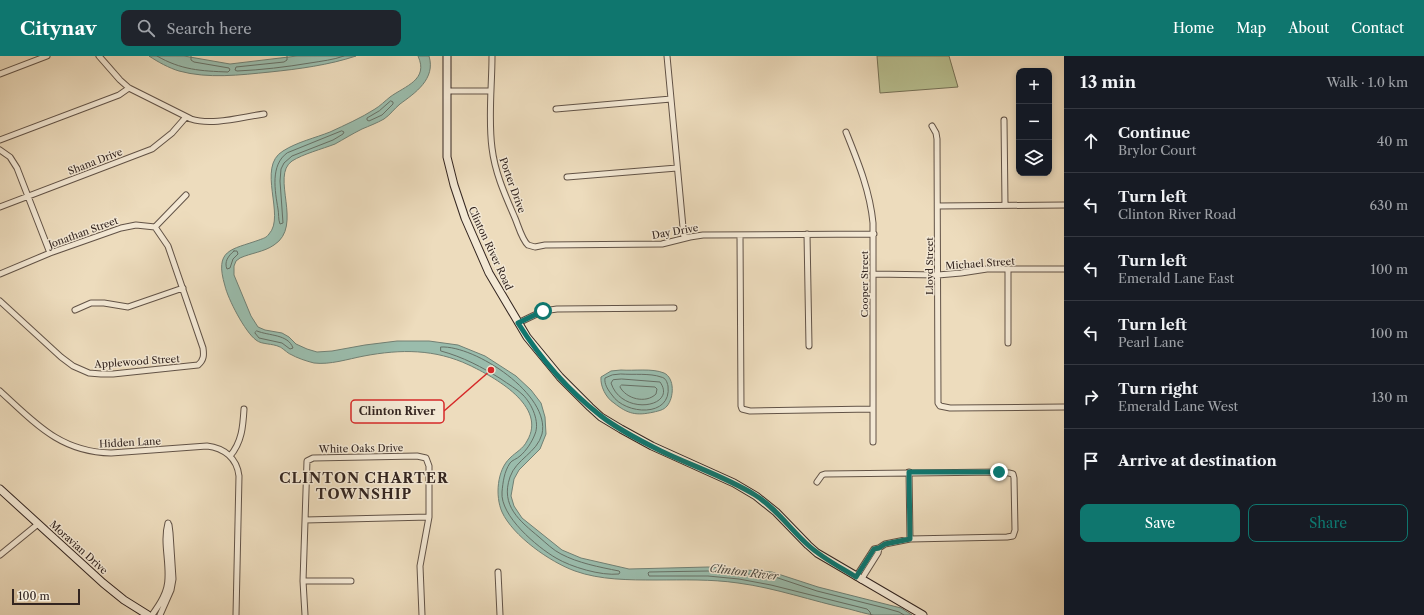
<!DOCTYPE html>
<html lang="en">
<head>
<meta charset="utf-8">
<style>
	body { margin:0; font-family:"Libre Caslon Text",serif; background:#20242c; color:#f1f3f6 }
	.controls { position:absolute; right:12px; top:12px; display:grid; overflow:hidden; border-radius:8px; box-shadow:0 2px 6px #0003 }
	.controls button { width:36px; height:36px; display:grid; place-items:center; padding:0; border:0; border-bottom:1px solid #363941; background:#171b24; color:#f1f3f6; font:20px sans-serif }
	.scale { position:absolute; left:12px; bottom:10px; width:68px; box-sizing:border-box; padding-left:4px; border:2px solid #332520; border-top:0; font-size:11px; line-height:14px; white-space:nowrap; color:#332520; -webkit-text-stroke:3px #f3e8d4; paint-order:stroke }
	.stop { position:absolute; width:12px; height:12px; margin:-9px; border:3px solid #0f766e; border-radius:50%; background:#fff }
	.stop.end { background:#0f766e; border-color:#fff; box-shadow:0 1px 4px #0008 }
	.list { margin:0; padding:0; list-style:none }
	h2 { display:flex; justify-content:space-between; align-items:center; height:52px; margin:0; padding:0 16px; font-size:17px }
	h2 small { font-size:13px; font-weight:400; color:#9ea1a6 }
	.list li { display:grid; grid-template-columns:26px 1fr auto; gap:12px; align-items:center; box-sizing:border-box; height:64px; padding:0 16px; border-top:1px solid #363941 }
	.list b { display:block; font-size:15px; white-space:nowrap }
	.list p { margin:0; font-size:13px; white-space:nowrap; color:#9ea1a6 }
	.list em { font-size:13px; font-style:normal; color:#9ea1a6 }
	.actions { display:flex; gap:8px; padding:12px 16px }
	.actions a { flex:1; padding:9px 0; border:1px solid #0f766e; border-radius:8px; text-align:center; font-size:14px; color:#0f766e }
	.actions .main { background:#0f766e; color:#fff }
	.icon { flex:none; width:22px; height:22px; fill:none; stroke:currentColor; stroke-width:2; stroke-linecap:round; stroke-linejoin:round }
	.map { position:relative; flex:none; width:1064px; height:559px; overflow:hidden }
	header { display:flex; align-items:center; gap:24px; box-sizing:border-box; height:56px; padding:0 20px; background:#0f766e; color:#fff }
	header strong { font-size:19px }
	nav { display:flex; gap:22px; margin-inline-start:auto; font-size:14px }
	.search { width:280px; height:36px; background:#20242c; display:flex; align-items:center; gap:10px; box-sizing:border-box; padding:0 14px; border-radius:8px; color:#9ea1a6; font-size:15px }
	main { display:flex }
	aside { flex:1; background:#171b24 }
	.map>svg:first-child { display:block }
	.green { fill:#b8c091; stroke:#767258 }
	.water { fill:#9abcac; stroke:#718074 }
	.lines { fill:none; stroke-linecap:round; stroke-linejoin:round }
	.shore { stroke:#667066; stroke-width:1 }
	.street-casing { stroke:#625347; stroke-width:7 }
	.secondary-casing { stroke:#332520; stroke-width:9 }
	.street { stroke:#f3e8d4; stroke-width:5 }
	.secondary { stroke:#f3e8d4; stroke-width:7 }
	.route { stroke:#0f766e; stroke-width:5 }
	.labels { text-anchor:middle; stroke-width:3; stroke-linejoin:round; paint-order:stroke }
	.street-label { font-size:10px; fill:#332520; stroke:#f3e8d4 }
	.water-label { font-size:11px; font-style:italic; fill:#4d4b43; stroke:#f3e8d4 }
	.district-label { font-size:14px; font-weight:bold; letter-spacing:1px; fill:#332520; stroke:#f3e8d4 }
	.leader { fill:none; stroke:#d62828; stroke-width:1.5 }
	.callout-dot { fill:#d62828; stroke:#f3e8d4; stroke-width:1.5 }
	.callout { fill:#f3e8d4; stroke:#d62828; stroke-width:1.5 }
	.callout-label { font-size:11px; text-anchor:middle; font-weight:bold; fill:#332520 }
</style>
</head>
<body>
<header>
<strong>Citynav</strong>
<div class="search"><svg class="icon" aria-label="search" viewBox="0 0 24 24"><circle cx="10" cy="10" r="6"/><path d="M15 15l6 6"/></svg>Search here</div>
<nav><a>Home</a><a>Map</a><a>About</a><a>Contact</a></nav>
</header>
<main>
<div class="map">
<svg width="1064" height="559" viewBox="0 0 1064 559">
	<rect width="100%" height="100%" fill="#eddcbd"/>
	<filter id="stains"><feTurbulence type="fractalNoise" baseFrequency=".005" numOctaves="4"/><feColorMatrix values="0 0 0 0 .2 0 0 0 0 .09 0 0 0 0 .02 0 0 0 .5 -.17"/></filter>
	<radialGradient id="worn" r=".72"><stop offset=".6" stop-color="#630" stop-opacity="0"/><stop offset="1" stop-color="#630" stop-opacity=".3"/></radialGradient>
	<path class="green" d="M877,0H949L958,31L880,37Z"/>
	<path class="water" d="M149,0H184L230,8L297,0H356C329,9 299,13 270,16C240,19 208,23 179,15C169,12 158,6 149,0Z
		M418,0H429C436,23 415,37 400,48C394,53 390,59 384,63C377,67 369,70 362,73C352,78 344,83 335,88C322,93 303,98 292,105C270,120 304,170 274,189C264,196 251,197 240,202L236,205L234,210V219L251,260L258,271L265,274L282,277L289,281L296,288L307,293L317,296L332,295L365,289L397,285H429L458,289L485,300L516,320L531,334L541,347L545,361L546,378L540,393L519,414L514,423L511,440L514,450L522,462L562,494L581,502L629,513L708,511L772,516L818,531L901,552L912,559C899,559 886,559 874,559C866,558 857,555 849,553C812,545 776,532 738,527C711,523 683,524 656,524C629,524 600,524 575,515C550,506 513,480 502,456C495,440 497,414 510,402C516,396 523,393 527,385C548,350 494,321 469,309C435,293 401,293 364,300C348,303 330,309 314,307C306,305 297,302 290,298C289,298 281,291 280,291C272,287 262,289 256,284C245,276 228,243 225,230C214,193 231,194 259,184C264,182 266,182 269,178C286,160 256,111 283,95C297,86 315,82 330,76C345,69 361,62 375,53C380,50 385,45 390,41C405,30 429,24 418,0Z
		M621,314C634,315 652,312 664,317C675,322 674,342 667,350C664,354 658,355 654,356C636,360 628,358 614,347C606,342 600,330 601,321L611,315Z"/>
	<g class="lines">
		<path class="shore" d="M157,0C181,14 201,15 228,16L230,14L229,12L194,6L191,4V0
			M287,0V4L284,6L236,11L235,14L237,15C261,14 286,11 310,7C322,5 333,4 344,0
			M391,45L393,46V48L382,59L369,65L367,64V62L379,55Z
			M342,75L344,76L343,78L333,84L292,100L284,107L281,113L280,125L283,167L280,168C278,163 279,158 278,153C275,135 270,109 287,97Z
			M234,195H237L238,198L233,203L230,212L227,213C224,206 228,200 234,195Z
			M257,275C269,280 288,278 293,292L290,293L282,287L259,282L255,277Z
			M441,291C475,289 551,339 542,378C537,397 516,403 510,421C500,450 520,465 539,481C546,487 553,494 561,498C578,507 599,511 619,515L620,516L619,518C601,520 571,511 556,502C537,491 500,460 502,436C503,426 504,416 510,407C512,404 517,403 520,400C526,395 532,386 535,378C540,366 532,348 523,339C517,333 508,328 501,323C482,311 463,301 441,295Z
			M621,318C634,319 650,317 661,321C666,322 667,326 668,330C672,362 625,359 612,339C608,334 604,328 605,322L612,319Z
			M622,323L660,326C678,351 622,361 611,327L613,324Z
			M622,329L655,331L657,333L656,338C646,348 626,343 620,331Z
			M871,559L870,556L867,553L771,529L739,523L708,520H649L648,517L649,516L708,515L772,520L817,535L885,552L899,556L904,559"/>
		<g class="street-casing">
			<path id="street" d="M99,0L120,24L129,32L191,63C212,70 242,61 264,58
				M492,0C492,30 488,62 492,92C495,117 505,139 515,162C518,169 522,184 528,189L535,191L545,189L662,188L690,181L703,179L874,178
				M667,0L684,182
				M0,18L47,0
				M447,35H491
				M556,53L671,43
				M1004,64L1005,149
				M932,70L936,77L937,83L938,347L940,350L950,352L1064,351
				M846,76C858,106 870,135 873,167V386
				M0,84L119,39L129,32
				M0,94L10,101L17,112L50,197
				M567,121L677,112
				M938,150L1064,149
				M0,151L152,93L172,77L186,61
				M155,171L186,139
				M807,178L809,290
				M740,179L741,350L742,353L750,355L873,353
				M1008,213V287
				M0,218L50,197L121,172L136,169L155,171
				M873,218L938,219L961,217L987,213H1064
				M0,245L61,301L73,310L89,317L101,318H113L198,309C204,304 204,299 203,292L168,190L155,171
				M75,254L91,247H104L128,251L183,232
				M518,267L543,255L557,253L674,252
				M0,335C35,367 60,396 111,397L207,390C224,392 237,402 239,420L236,559
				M230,400C242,386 243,370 244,353
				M909,416L910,483
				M817,426L822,419L825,418L999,416L1009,417L1013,418L1014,422L1015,474L1013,480L1007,481L910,483L885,488L879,492
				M305,464L429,461
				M0,499L38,468
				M498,516L500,559
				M856,521L874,493L879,492L878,497L861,524
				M303,525H351
				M152,559C160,548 168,536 168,522C169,503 163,485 168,467
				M160,559L171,534L173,523L170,477L169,469
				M305,559L303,525L307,405L313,402L417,400L426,402L429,410V461L420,510L422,559"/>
		</g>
		<g class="secondary-casing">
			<path id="secondary" d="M447,0V101L454,129L465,162L489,217L527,281L560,321L590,351L601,361L621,373L652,390L734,427L756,440L776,456L808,489L817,497L923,559
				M0,433L103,527L124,544L148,559"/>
		</g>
		<use href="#street" class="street"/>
		<use href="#secondary" class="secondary"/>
	</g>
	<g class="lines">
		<path class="route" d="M543,255L518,267C540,302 569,335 601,360C619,374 641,385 661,395C692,410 726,421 755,439C776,452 790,473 808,489C822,502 840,511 856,521L874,493L879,492L885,488L910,483L909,416H999"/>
	</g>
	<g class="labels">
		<g class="street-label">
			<text transform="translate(95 105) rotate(-21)" y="4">Shana Drive</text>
			<text transform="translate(513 129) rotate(70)" y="4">Porter Drive</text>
			<text transform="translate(675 175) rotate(-10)" y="4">Day Drive</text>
			<text transform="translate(83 176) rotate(-20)" y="4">Jonathan Street</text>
			<text transform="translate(491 192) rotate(65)" y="4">Clinton River Road</text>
			<text transform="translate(980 207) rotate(-4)" y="4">Michael Street</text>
			<text transform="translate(929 210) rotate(-90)" y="4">Lloyd Street</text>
			<text transform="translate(864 228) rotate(-90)" y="4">Cooper Street</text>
			<text transform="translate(137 305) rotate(-4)" y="4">Applewood Street</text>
			<text transform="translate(130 386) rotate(-3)" y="4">Hidden Lane</text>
			<text transform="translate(361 392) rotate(-1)" y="4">White Oaks Drive</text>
			<text transform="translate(79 491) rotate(42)" y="4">Moravian Drive</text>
		</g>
		<g class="water-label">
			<text transform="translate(744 516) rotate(7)" y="4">Clinton River</text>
		</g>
		<g class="district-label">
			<text x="364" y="427">CLINTON CHARTER<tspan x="364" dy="16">TOWNSHIP</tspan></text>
		</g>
	</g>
	<path class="leader" d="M491 314L444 355"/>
	<circle class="callout-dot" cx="491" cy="314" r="4"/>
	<rect class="callout" x="351" y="344" width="93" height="23" rx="4"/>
	<g class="callout-label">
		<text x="397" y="359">Clinton River</text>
	</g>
	<rect width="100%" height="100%" filter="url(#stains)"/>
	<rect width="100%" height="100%" fill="url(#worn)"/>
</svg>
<div class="controls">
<button>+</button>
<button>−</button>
<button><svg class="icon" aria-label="layers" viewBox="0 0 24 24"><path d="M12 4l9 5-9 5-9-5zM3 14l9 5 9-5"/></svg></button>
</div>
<div class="scale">100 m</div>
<div class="stop" style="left:543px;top:255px"></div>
<div class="stop end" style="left:999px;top:416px"></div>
</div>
<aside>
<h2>13 min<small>Walk · 1.0 km</small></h2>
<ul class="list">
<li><svg class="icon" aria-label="ahead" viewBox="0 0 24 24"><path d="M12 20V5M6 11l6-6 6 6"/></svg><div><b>Continue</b><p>Brylor Court</p></div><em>40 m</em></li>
<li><svg class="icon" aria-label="left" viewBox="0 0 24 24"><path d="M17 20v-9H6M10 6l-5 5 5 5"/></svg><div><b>Turn left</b><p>Clinton River Road</p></div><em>630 m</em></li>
<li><svg class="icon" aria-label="left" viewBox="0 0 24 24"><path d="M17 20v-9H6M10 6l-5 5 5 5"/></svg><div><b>Turn left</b><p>Emerald Lane East</p></div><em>100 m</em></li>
<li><svg class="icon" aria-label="left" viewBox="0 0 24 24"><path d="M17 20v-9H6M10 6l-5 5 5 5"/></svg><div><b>Turn left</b><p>Pearl Lane</p></div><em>100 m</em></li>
<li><svg class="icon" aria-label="right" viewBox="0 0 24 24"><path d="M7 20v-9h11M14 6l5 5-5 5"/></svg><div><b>Turn right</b><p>Emerald Lane West</p></div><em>130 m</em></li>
<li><svg class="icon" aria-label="arrive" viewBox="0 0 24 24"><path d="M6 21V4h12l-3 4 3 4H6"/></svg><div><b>Arrive at destination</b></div></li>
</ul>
<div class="actions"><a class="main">Save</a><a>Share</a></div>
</aside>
</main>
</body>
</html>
